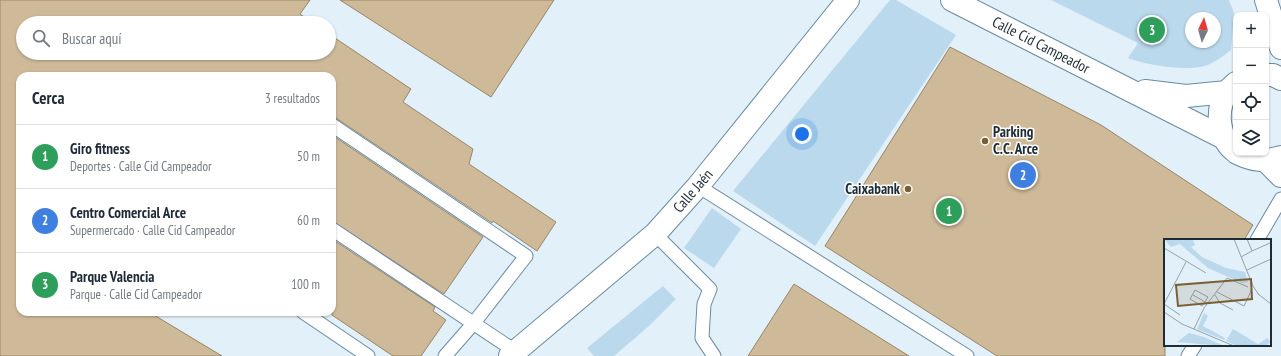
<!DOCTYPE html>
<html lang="es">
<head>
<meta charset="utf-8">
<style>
	body { margin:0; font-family:"PT Sans Narrow",sans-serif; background:#f2f2f3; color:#1f2937 }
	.controls { position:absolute; right:12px; top:12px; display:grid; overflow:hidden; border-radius:8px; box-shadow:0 1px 3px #0004 }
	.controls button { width:36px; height:36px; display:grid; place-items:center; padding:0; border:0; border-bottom:1px solid #e0e1e3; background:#fff; color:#1f2937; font:20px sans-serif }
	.compass { position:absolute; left:1185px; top:12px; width:36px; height:36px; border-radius:50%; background:#fff; box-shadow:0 1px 3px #0004; rotate:5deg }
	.you { position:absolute; left:802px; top:134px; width:14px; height:14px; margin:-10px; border:3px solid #fff; border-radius:50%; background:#1a73e8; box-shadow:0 0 0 6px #1a73e833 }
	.badge { display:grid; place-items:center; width:26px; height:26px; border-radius:50%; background:#b45309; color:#fff; font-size:13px; font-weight:700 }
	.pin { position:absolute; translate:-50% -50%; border:2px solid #fff; box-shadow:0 1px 4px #0006 }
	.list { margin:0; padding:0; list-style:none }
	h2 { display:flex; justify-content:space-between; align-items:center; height:52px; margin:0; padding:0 16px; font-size:17px }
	h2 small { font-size:13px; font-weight:400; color:#747a83 }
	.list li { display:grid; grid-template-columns:26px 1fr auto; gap:12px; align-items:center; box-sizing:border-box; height:64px; padding:0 16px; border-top:1px solid #e0e1e3 }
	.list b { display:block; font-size:15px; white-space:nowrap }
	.list p { margin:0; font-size:13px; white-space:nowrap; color:#747a83 }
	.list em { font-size:13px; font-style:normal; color:#747a83 }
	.icon { flex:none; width:22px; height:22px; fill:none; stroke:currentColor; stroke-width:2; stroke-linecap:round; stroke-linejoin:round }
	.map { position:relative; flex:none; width:1281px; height:356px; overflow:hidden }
	.search { position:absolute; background:#fff; box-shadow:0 1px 3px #0004; left:16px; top:16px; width:320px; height:44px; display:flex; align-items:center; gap:10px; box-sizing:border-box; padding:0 14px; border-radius:22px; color:#747a83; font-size:15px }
	.panel { position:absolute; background:#fff; box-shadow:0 1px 3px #0004; left:16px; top:72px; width:320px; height:244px; border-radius:12px }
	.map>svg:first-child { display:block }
	.green { fill:#bad9ec; fill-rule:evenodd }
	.building { fill:#ceba99; stroke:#998567 }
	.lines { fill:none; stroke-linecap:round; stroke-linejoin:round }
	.lane-casing { stroke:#6a8ba0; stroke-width:15 }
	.street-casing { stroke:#6a8ba0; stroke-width:24 }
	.lane { stroke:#fff; stroke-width:13 }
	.street { stroke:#fff; stroke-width:22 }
	.poi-dot { fill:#7b5f32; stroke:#fff; stroke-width:1.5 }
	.labels { text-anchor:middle; stroke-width:3; stroke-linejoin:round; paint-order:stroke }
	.street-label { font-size:15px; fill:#1e2c34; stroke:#fff }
	.poi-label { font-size:15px; font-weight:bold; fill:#1e2c34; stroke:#fff; text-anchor:start }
	.inset-road { fill:none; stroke:#94a2aa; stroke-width:1 }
	.view { fill:#7b5f32; fill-opacity:0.15; stroke:#7b5f32; stroke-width:2 }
	.inset-edge { fill:none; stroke:#1e2c34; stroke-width:2 }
</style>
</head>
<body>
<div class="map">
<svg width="1281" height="356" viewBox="0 0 1281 356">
	<rect width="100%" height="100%" fill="#e2f0f9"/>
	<path class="green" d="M890,0H896L956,35L815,246L733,191Z
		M1051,0H1229L1234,13L1231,50C1224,55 1217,61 1210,64C1193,73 1145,65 1128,58L1138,43ZM1191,18H1215V42H1191Z
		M712,208L741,229L714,268L684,248Z
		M663,286L676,299L649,326L614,356H594L587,348Z"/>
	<path class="building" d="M0,0H310L300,14L313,23H23V53H329V34L411,89L403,102L473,149L469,164L556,222L537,251L493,221L492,223L336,118L332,117V76H20V312H149L222,356H0Z
		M340,0H554L491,97Z
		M950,47L1101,125L1253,225L1244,240H1165V356H997L825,246Z
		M332,135L483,237L444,294L332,221Z
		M332,239L435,307L433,311L446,320L421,356H393L332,315Z
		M794,284L909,356H748Z"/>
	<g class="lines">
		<g class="lane-casing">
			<path id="lane" d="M332,125L526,256L473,324L445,356
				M698,186L967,356
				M332,229L515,351
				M655,234L710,289L704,304L702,338L714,356
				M1257,240L1281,199
				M303,312L368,356
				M1188,356L1195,345"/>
		</g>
		<g class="street-casing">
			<path id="street" d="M952,0L1224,138
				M1266,0L1281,48
				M1266,75H1273L1281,79
				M1236,83C1233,86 1229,89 1227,92C1215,110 1218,139 1236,152
				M1145,91L1186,96L1227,92
				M1237,153C1253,161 1264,162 1281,157
				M1266,161L1281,176
				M510,356L655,234L698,186L848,0"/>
		</g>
		<use href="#lane" class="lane"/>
		<use href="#street" class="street"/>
	</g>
	<g class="poi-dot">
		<circle cx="985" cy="141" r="4"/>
		<circle cx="908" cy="189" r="4"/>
	</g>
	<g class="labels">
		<g class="street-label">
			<text transform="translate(1041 45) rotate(27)" y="5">Calle Cid Campeador</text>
			<text transform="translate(693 191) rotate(-49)" y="5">Calle Jaén</text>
		</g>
		<g class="poi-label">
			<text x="993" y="137">Parking<tspan x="993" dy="17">C.C. Arce</tspan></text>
			<text x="900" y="194" text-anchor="end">Caixabank</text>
		</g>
	</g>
	<g transform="translate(1164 239)">
		<rect width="107" height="107" fill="#e2f0f9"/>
		<path d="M0,0L29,1L31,6L27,8L38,18L62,29L81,33L84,43L78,44L44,29L16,5L7,8ZM40,74L44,77L39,87L61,99L60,101L33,90ZM69,90L94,105L103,99L107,103L101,107H73L62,102ZM25,94L40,98L60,107L13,103Z" fill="#bad9ec"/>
		<path class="inset-road" d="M70,0L89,47L95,56M83,0L88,12L106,4M0,9L42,34M77,18L88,12M83,31L107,20M53,53L80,67L88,50M94,55L107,65M29,56L41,63L38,67L26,60L31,51L44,58L41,63L44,64M51,56L56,64L69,71M0,65L22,23M0,65L16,76M0,73L18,85L70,107M30,90L40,69L63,39L84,48"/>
		<path class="view" d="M87,40L88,60L14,67L12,46Z"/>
		<rect width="107" height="107" class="inset-edge"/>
	</g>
</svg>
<div class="controls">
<button>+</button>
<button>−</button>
<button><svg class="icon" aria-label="locate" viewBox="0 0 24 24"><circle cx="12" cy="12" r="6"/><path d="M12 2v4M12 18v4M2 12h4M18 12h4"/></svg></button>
<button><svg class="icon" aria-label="layers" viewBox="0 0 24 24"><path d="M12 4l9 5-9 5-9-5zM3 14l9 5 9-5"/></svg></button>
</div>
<svg class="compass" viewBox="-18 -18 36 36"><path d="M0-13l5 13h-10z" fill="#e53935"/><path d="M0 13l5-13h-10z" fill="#747a83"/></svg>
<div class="you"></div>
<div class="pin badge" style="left:949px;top:211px;background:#2e9e5b">1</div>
<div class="pin badge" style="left:1023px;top:175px;background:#3f7fe0">2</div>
<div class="pin badge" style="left:1152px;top:30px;background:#2e9e5b">3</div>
<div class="search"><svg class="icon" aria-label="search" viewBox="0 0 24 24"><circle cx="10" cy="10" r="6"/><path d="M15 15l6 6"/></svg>Buscar aquí</div>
<section class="panel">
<h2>Cerca<small>3 resultados</small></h2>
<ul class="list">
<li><span class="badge" style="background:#2e9e5b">1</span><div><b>Giro fitness</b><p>Deportes · Calle Cid Campeador</p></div><em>50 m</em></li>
<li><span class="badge" style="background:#3f7fe0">2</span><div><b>Centro Comercial Arce</b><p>Supermercado · Calle Cid Campeador</p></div><em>60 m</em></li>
<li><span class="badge" style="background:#2e9e5b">3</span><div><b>Parque Valencia</b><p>Parque · Calle Cid Campeador</p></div><em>100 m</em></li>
</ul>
</section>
</div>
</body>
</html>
